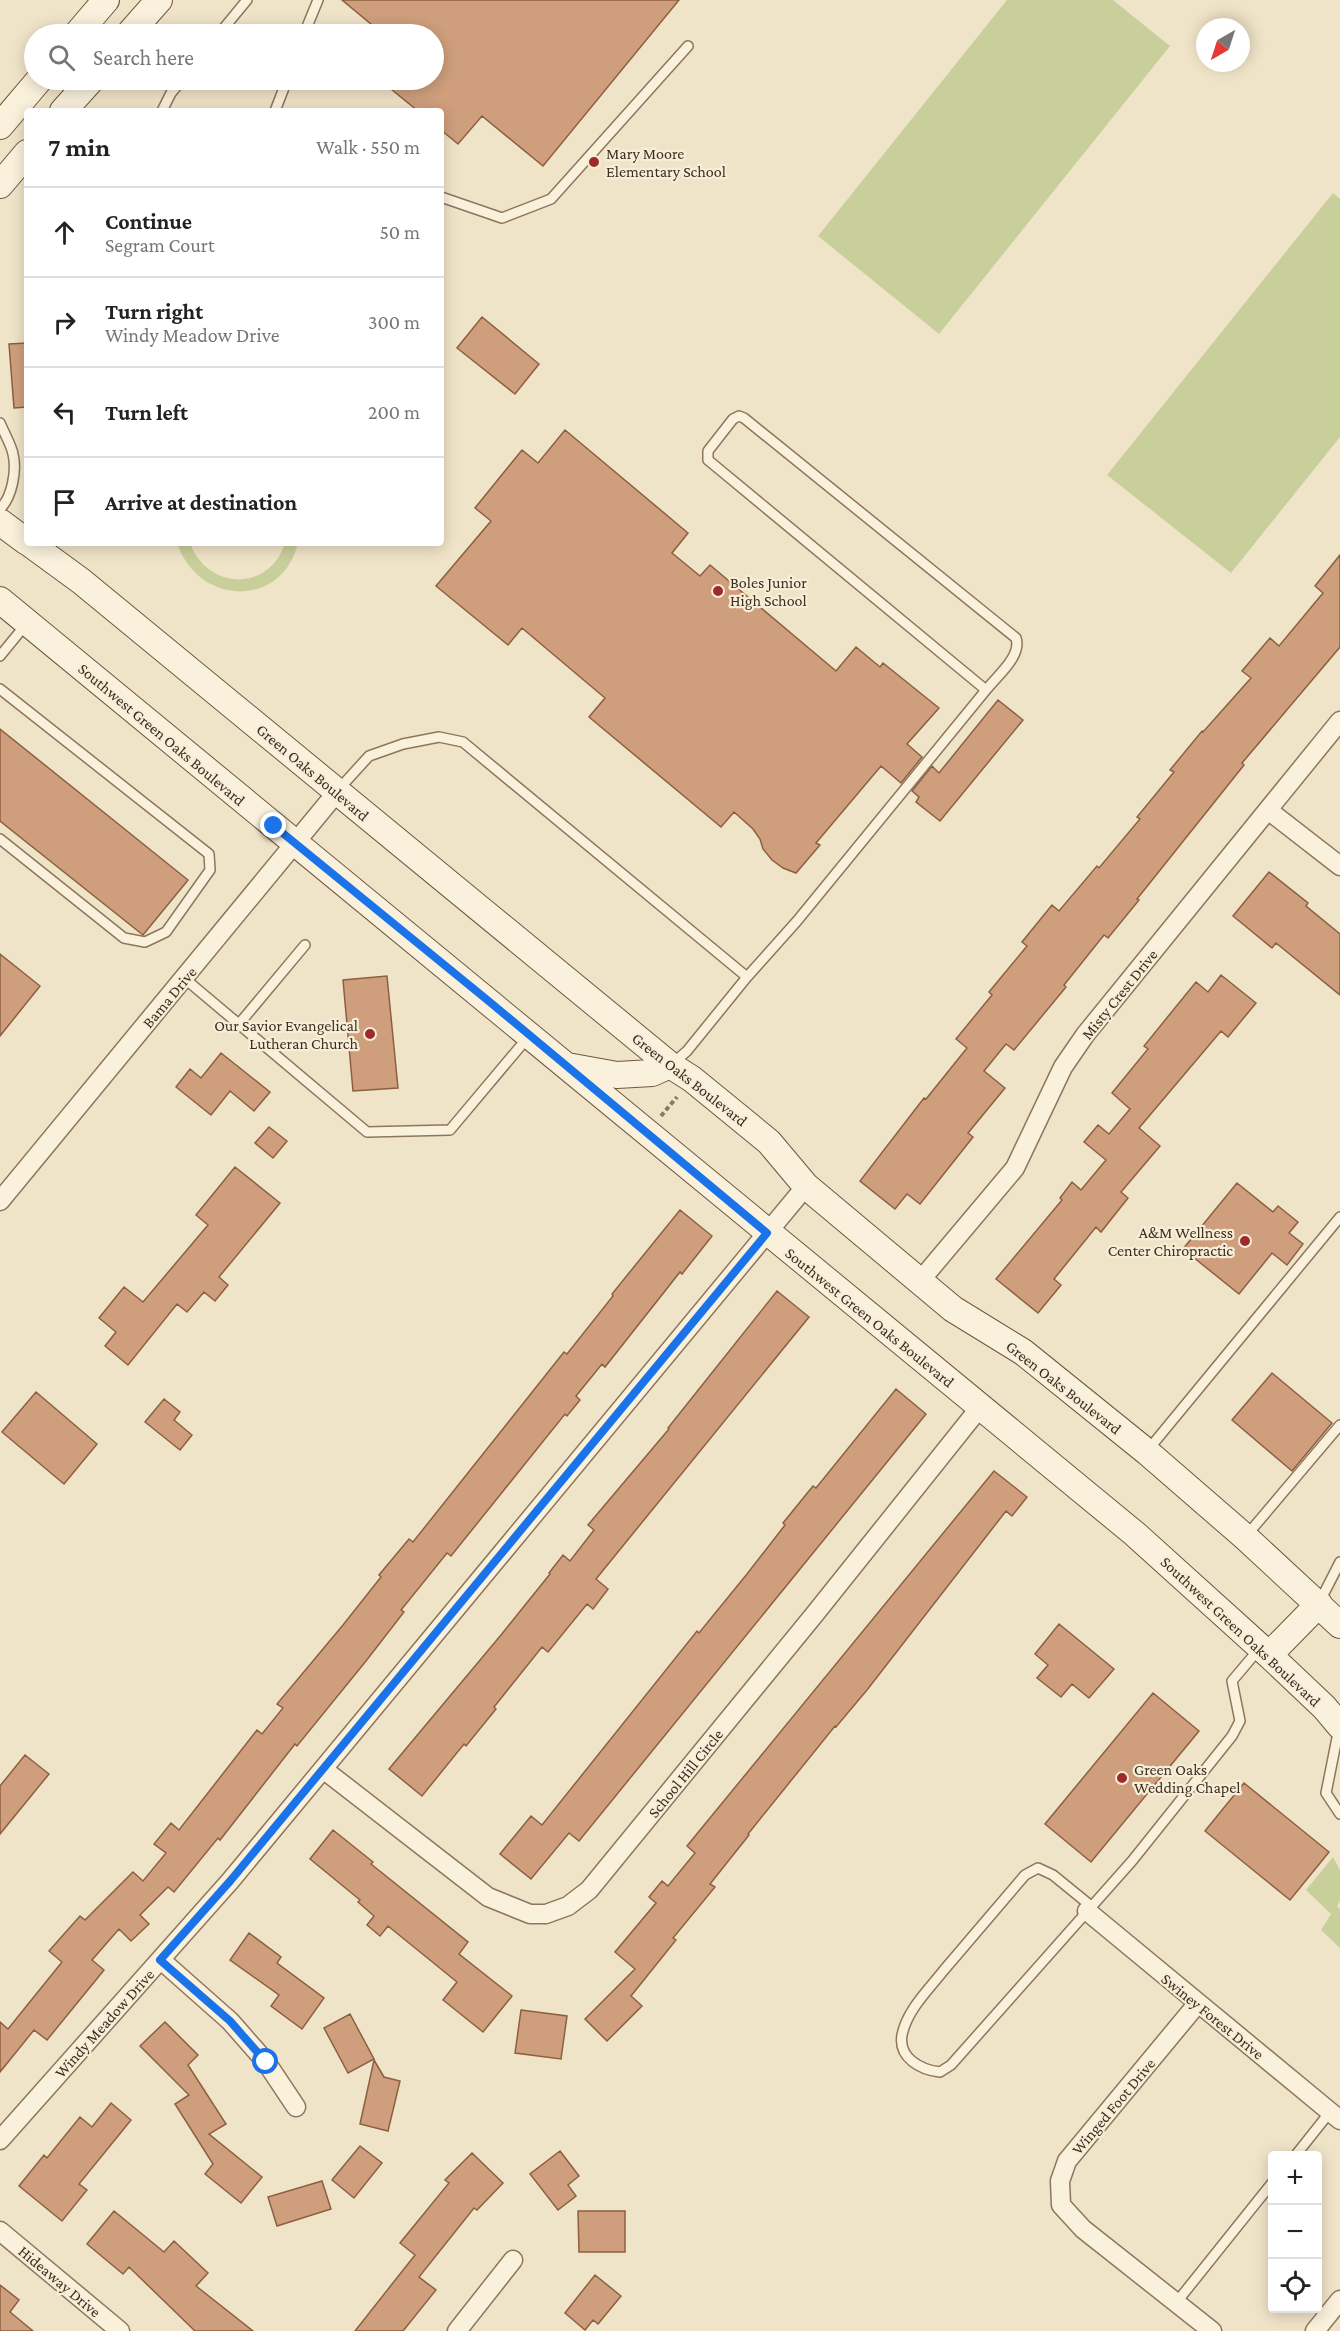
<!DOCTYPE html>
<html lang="en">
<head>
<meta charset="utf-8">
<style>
	body { margin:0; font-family:"Crimson Pro",serif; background:#f6f6f6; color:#222 }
	.controls { position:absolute; right:18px; bottom:18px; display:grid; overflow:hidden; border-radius:6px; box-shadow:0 3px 15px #0003 }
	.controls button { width:54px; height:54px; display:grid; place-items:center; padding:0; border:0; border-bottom:2px solid #e0e0e0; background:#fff; color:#222; font:30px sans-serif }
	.compass { position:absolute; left:1196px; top:18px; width:54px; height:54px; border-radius:50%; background:#fff; box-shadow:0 3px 15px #0003; rotate:219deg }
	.stop { position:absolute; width:18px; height:18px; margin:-14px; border:4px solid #1a73e8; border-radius:50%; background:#fff }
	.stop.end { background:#1a73e8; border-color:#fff; box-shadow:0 2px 6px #0008 }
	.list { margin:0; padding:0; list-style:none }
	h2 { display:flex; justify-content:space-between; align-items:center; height:78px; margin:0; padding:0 24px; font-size:26px }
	h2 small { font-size:20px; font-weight:400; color:#767676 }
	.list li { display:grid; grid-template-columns:39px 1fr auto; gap:18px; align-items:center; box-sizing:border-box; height:90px; padding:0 24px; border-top:2px solid #e0e0e0 }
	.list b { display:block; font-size:22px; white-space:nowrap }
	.list p { margin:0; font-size:20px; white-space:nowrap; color:#767676 }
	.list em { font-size:20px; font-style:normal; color:#767676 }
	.icon { flex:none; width:33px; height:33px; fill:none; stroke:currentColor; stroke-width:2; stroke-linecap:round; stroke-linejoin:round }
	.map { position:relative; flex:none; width:1340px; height:2331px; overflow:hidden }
	.search { position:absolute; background:#fff; box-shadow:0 3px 15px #0003; left:24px; top:24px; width:420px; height:66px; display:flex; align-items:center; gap:15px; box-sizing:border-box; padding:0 21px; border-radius:33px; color:#767676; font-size:22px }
	.panel { position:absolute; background:#fff; box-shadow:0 3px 15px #0003; left:24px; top:108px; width:420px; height:438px; border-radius:6px }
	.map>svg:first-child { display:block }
	.green { fill:#c9cf9b }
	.building { fill:#cf9f7d; stroke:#8d5f41; stroke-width:1.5 }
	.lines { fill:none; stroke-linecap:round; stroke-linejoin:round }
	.lane-casing { stroke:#8d765c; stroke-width:12 }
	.street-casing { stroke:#8d765c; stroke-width:21 }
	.secondary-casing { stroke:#6f573f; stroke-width:28 }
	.path { stroke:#8d765c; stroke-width:4; stroke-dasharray:4.5 3; stroke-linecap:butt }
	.lane { stroke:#faf1dc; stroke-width:9 }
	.street { stroke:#faf1dc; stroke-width:18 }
	.secondary { stroke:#faf1dc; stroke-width:26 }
	.route { stroke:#1a73e8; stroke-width:8 }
	.poi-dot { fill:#9e2a2b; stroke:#f7eed8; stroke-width:2 }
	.labels { text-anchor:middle; stroke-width:4.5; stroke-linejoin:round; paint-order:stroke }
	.poi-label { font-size:16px; fill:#3d2e20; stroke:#f7eed8; text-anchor:start }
	.street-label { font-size:16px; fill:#3d2e20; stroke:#f7eed8 }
</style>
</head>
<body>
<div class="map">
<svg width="1340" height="2331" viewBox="0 0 1340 2331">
	<rect width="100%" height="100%" fill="#f0e4c8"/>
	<path class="green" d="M1007,0H1113L1170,46L939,334L818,236Z
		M1333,193L1340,199V437L1231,573L1107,475Z
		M177,543H190C207,590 269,593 285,543H298C282,609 198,606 177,543Z
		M1333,1857L1340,1870V1901L1337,1906L1340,1909V1948L1321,1930L1331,1914L1306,1890Z"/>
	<path class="building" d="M342,0H679L543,166L482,116L458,144L441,130V111H418L380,80H434V34H383Z
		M482,317L539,364L515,394L457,348Z
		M27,343V407L14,408L9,344Z
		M565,430L688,533L672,553L700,576L710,565L836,671L856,647L880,667L883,663L939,708L907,744L922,757L901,783L881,766L816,843L820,845L796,873L783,868L772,860L763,849L760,839L753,829L734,812L721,827L589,717L605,698L522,628L508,645L436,586L491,521L475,508L522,450L538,463Z
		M1340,555V647L1242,763L1244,765L1137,899L1139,900L1108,938L1104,935L1064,985L1066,987L1014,1050L1006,1044L984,1071L1005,1088L968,1133L973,1137L920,1204L907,1194L895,1209L860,1181L924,1098L926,1099L967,1048L956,1039L992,995L989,992L1027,946L1022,942L1052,905L1059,911L1097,866L1099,868L1140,819L1137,817L1174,772L1170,770L1202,731L1203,732L1251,678L1242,671L1270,638L1279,646L1323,593L1315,586Z
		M998,700L1023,720L940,821L916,802L919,797L912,791L932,766L939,773Z
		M0,729L188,880L143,935L0,821Z
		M1269,872L1308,903L1306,906L1340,934V995L1276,943L1272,948L1233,916Z
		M0,954L40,986L0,1036Z
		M1221,975L1256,1003L1228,1037L1221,1031L1139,1128L1160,1146L1121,1192L1128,1198L1101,1232L1096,1227L1054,1279L1061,1285L1038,1313L996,1279L1062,1200L1060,1198L1072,1182L1081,1190L1106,1160L1084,1142L1098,1125L1109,1134L1130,1109L1112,1093L1148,1049L1144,1046L1196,982L1208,992Z
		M387,976L398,1088L353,1091L343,980Z
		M221,1053L270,1092L254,1111L230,1091L211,1115L176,1087L190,1069L201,1078Z
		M269,1127L287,1141L273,1158L255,1143Z
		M235,1167L280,1203L219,1277L228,1285L215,1301L204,1292L187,1312L177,1304L128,1365L105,1346L116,1332L99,1318L124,1287L143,1302L208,1225L196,1215Z
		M1237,1183L1273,1212L1278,1206L1298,1222L1289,1233L1303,1244L1287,1265L1272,1253L1239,1294L1183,1249Z
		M680,1210L712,1236L682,1274L680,1272L605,1367L602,1364L576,1396L580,1400L567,1416L565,1414L451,1556L447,1553L401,1610L404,1612L366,1661L297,1746L295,1744L220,1840L218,1838L174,1892L168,1887L140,1915L149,1924L131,1941L119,1929L92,1960L104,1970L47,2040L34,2030L0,2072V2022L8,2029L62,1962L49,1951L80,1916L85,1920L133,1872L143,1881L166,1853L154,1844L171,1823L179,1830L257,1730L262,1734L283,1708L277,1704L343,1625L381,1577L379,1575L409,1539L413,1542L564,1352L567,1354L613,1296L612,1294Z
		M777,1291L809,1317L596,1579L608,1589L593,1609L587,1604L548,1652L542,1647L494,1707L496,1709L466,1746L464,1744L422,1796L389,1769L501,1635L550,1574L549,1573L563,1555L570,1561L594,1530L588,1525L669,1429L668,1428Z
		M1272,1373L1332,1423L1292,1471L1232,1420Z
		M896,1389L926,1414L579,1841L569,1833L531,1879L500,1854L531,1816L542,1825L697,1631L699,1633L747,1574L785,1525L783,1523L813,1486L816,1488Z
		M36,1392L97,1444L64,1484L2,1432Z
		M164,1399L180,1412L174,1420L192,1435L180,1450L145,1422Z
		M994,1471L1027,1497L1012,1516L1006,1511L867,1690L836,1727L835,1726L748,1834L749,1835L710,1884L715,1887L673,1938L676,1940L631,1996L642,2006L607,2041L585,2019L635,1969L615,1952L656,1903L649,1897L662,1881L668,1886L695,1853L687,1846Z
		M1059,1624L1114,1669L1089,1698L1072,1684L1061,1697L1037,1678L1048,1665L1035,1654Z
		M1153,1693L1199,1731L1091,1862L1045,1824Z
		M25,1755L49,1774L0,1834V1786Z
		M1244,1783L1329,1852L1290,1900L1205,1831Z
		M333,1830L373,1862L371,1864L468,1942L459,1954L512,1996L483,2032L443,2000L457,1982L388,1926L380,1936L367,1925L374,1916L358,1902L360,1900L310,1859Z
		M249,1933L281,1957L277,1963L324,1998L302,2029L271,2006L279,1995L230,1960Z
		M521,2010L567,2016L561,2059L515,2053Z
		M350,2014L374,2059L348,2073L324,2028Z
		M165,2022L198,2055L188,2065L226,2124L209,2134L262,2177L241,2203L205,2174L213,2164L175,2104L189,2095L140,2046Z
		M374,2060L384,2077L400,2081L388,2131L360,2124Z
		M111,2103L131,2120L79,2184L87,2190L62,2221L19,2186L44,2155L47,2158L80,2117L92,2127Z
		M360,2146L382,2163L354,2198L332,2180Z
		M560,2151L579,2176L568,2185L576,2196L558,2210L530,2174Z
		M472,2153L503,2183L477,2210L474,2208L419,2277L436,2290L403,2331H355L415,2255L400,2243L449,2183L445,2180Z
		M322,2181L331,2209L277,2226L268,2197Z
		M114,2211L164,2252L174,2241L208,2273L196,2286L253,2331H195L129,2267L123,2274L87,2244Z
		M578,2211H625V2252H579Z
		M595,2275L621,2296L598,2324L593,2320L585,2330L565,2313Z
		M0,2285L19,2300L10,2312L33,2331H0Z"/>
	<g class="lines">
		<g class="lane-casing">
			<path id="lane" d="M219,34L247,0
				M304,34L318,0
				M162,111L171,93L182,80
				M275,111L287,80
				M441,197L502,218L551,199L688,46
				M0,423C4,433 11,444 13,454C17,471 12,497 0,509
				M0,656L27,623
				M0,689L209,854L210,870L166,932L145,942L124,938L0,839
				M339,789L369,756L403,744L439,737L463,742L747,977L687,1051L672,1064
				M747,977L797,921L986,690C997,676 1022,656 1016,638L744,418L739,416L733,419L708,451V460L986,690
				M184,978L367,1132L450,1130L529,1036
				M239,1024L305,945
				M1148,1450L1340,1217
				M1247,1535L1340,1425
				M1319,1603L1340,1562
				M1339,1728L1326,1793L1340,1814
				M1091,1906L1053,1875L1038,1868L1025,1875C998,1907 971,1938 944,1970C929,1989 907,2010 902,2035C898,2058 921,2070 940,2072L951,2065L1132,1861L1232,1736L1240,1721L1232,1681L1259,1649
				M1295,2156L1330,2112
				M1176,2303L1272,2183"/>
		</g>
		<g class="street-casing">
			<path id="street" d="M1268,810L1340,866
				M0,1201L337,792
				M920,1281L1015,1168L1063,1067L1085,1035L1340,721
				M323,1769L488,1897L530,1914H546L568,1906L589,1890L814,1615L981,1406
				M1087,1911L1340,2120
				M161,1960L230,2021L266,2062L296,2107
				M1198,2003L1067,2161L1060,2181L1061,2205L1083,2229L1212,2331
				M0,2140L231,1880L806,1186
				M0,2231L120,2331
				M457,2331L513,2260
				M1315,2331L1340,2300"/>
		</g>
		<g class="secondary-casing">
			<path id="secondary" d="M77,34L106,0
				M129,34L159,0
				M63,111L91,80
				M0,126L39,80
				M0,185L27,153
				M0,522L27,542
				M29,543L81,581L670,1065L692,1079L769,1142L806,1186L953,1309L1023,1352L1147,1452L1245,1537L1340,1625
				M0,600L1135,1534L1269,1655L1324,1707L1340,1726
				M567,1066L617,1075L652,1073L670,1065
				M1269,1655L1319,1604"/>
		</g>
		<path class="path" d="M661,1116L677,1097"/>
		<use href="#lane" class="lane"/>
		<use href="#street" class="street"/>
		<use href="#secondary" class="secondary"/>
	</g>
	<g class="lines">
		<path class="route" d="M266,2062L230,2021L160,1960L231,1880L767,1233L491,1003L274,826"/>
	</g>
	<g class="poi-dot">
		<circle cx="594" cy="162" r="6"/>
		<circle cx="718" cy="591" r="6"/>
		<circle cx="370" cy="1034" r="6"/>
		<circle cx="1245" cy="1241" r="6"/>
		<circle cx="1122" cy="1778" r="6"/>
	</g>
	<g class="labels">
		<g class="poi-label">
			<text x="606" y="159">Mary Moore<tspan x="606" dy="18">Elementary School</tspan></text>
			<text x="730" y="588">Boles Junior<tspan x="730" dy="18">High School</tspan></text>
			<text x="358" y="1031" text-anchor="end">Our Savior Evangelical<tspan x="358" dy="18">Lutheran Church</tspan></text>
			<text x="1233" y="1238" text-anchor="end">A&amp;M Wellness<tspan x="1233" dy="18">Center Chiropractic</tspan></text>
			<text x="1134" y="1775">Green Oaks<tspan x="1134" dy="18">Wedding Chapel</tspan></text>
		</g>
		<g class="street-label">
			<text transform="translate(162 734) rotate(40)" y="6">Southwest Green Oaks Boulevard</text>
			<text transform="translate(313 772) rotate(40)" y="6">Green Oaks Boulevard</text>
			<text transform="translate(1119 994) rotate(-51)" y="6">Misty Crest Drive</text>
			<text transform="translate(169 997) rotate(-50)" y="6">Bama Drive</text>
			<text transform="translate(690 1079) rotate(38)" y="6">Green Oaks Boulevard</text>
			<text transform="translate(870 1317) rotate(39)" y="6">Southwest Green Oaks Boulevard</text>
			<text transform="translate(1064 1387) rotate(38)" y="6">Green Oaks Boulevard</text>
			<text transform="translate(1241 1631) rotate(43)" y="6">Southwest Green Oaks Boulevard</text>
			<text transform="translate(685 1773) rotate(-51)" y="6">School Hill Circle</text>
			<text transform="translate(1213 2016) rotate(39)" y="6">Swiney Forest Drive</text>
			<text transform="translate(104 2023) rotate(-48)" y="6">Windy Meadow Drive</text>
			<text transform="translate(1113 2106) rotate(-50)" y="6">Winged Foot Drive</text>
			<text transform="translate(60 2281) rotate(40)" y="6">Hideaway Drive</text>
		</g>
	</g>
</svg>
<div class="controls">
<button>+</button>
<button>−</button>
<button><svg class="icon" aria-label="locate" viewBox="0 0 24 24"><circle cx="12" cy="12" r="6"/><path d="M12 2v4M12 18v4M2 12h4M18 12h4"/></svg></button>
</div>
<svg class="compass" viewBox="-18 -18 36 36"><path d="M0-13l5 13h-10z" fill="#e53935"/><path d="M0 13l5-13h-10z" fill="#767676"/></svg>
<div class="stop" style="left:266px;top:2062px"></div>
<div class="stop end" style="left:274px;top:826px"></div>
<div class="search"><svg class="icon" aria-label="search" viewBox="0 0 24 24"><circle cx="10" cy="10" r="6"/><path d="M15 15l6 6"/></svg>Search here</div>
<section class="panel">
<h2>7 min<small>Walk · 550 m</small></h2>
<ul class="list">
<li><svg class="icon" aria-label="ahead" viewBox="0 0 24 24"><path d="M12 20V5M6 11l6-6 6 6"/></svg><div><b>Continue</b><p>Segram Court</p></div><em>50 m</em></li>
<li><svg class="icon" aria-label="right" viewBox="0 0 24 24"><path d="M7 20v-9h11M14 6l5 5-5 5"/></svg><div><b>Turn right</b><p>Windy Meadow Drive</p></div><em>300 m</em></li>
<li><svg class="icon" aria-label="left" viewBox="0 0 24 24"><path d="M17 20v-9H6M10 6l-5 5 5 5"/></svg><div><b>Turn left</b></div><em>200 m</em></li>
<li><svg class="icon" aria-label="arrive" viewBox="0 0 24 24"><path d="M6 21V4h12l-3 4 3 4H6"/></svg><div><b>Arrive at destination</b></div></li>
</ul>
</section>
</div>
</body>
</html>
